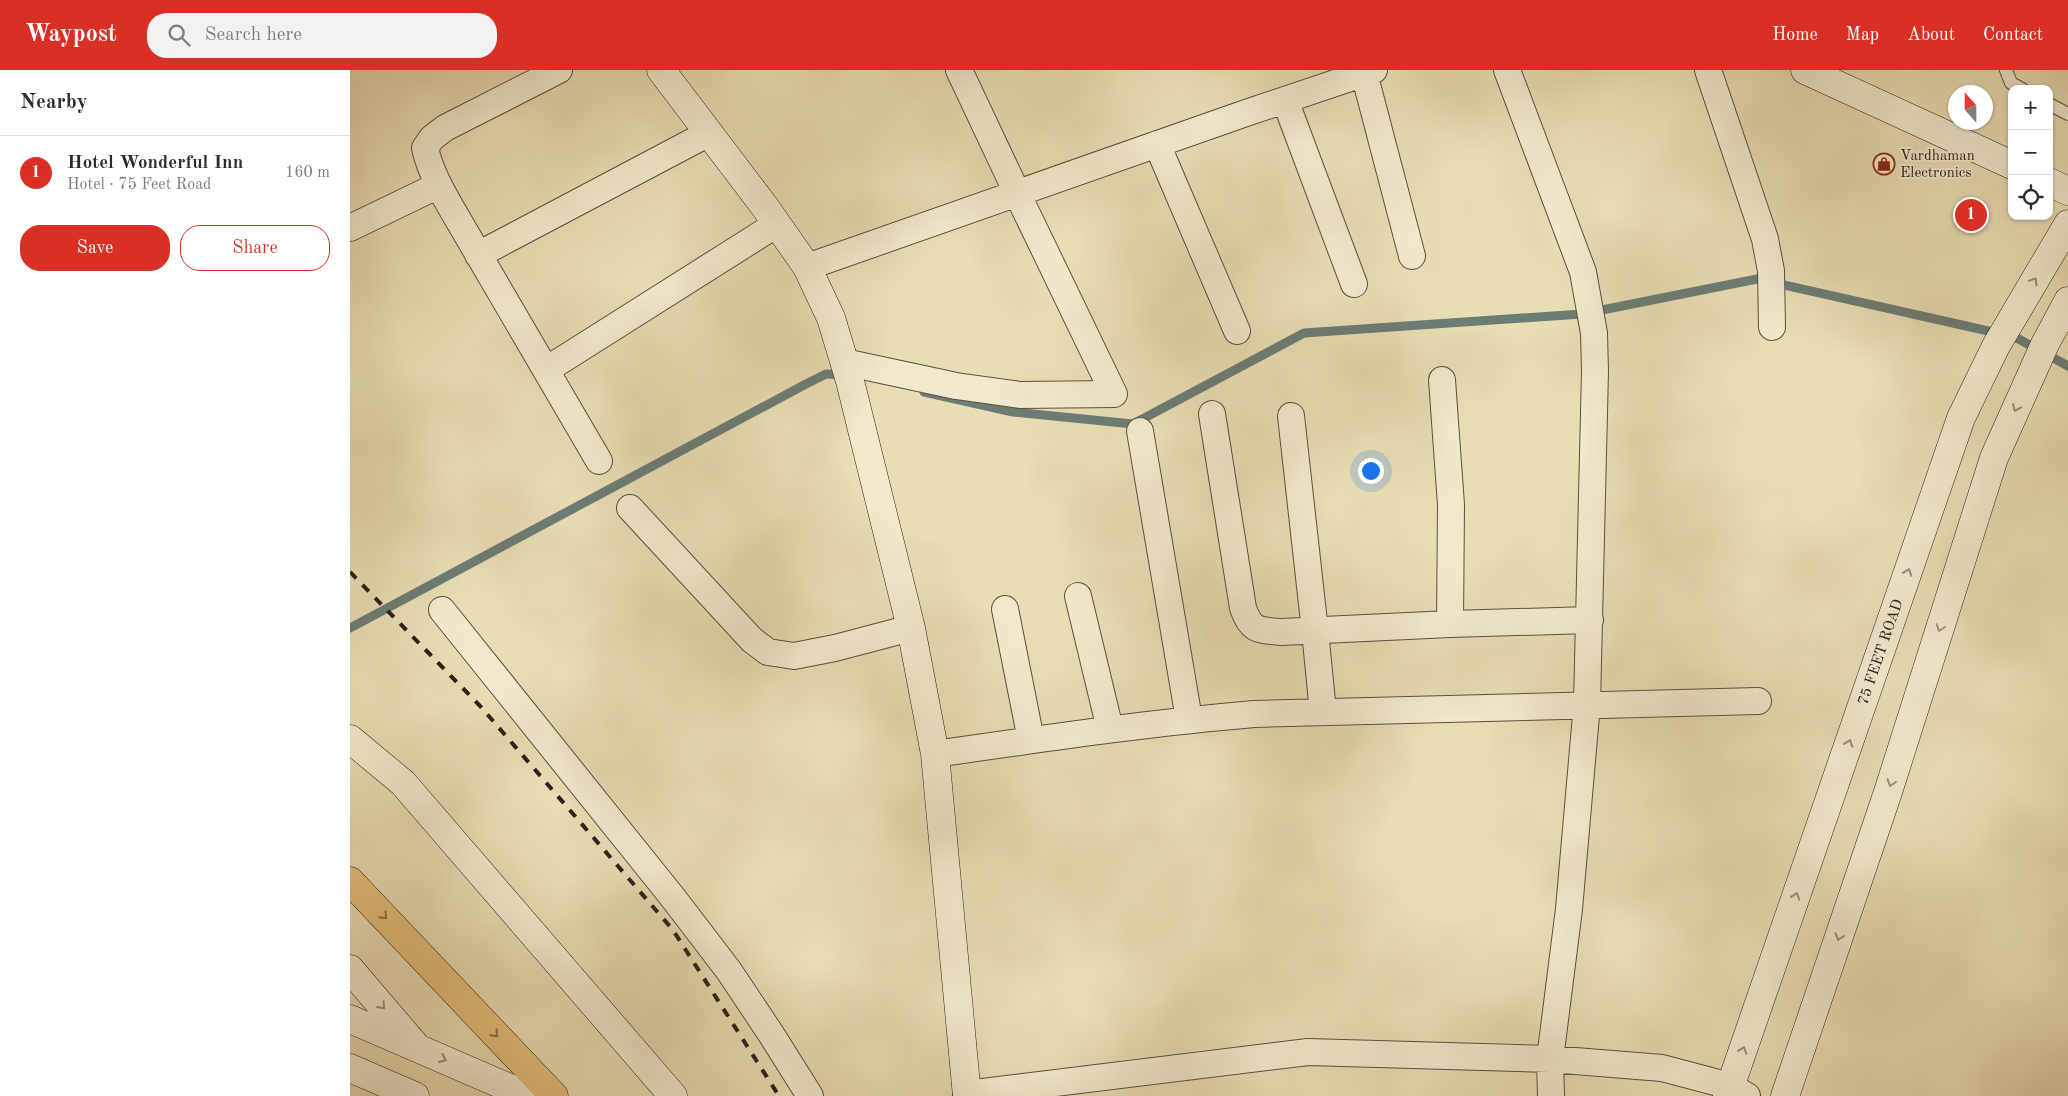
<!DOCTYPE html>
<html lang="en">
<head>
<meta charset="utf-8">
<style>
	body { margin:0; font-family:"Old Standard TT",serif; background:#f2f2f3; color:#2b2b33 }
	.controls { position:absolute; right:15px; top:15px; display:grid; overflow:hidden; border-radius:10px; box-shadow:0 1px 4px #0004 }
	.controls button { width:45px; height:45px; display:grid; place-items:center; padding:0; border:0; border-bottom:1px solid #e1e1e2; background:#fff; color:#2b2b33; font:25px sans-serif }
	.compass { position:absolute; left:1598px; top:15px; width:45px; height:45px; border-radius:50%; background:#fff; box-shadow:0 1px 4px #0004; rotate:339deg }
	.you { position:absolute; left:1020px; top:400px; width:18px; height:18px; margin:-12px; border:4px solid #fff; border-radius:50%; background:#1a73e8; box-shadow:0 0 0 8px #1a73e833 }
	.badge { display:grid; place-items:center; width:32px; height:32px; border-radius:50%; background:#d93025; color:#fff; font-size:16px; font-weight:700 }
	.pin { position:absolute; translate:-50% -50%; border:2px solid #fff; box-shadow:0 1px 5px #0006 }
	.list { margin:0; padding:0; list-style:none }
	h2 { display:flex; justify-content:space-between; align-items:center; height:65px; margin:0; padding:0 20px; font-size:21px }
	h2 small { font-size:16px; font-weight:400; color:#7c7c81 }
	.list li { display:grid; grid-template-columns:32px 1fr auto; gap:15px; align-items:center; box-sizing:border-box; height:75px; padding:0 20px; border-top:1px solid #e1e1e2 }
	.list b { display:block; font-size:19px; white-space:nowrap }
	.list p { margin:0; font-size:16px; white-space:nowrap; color:#7c7c81 }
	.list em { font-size:16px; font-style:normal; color:#7c7c81 }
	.actions { display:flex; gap:10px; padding:15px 20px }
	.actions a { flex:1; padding:11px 0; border:1px solid #d93025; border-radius:20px; text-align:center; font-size:18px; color:#d93025 }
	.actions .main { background:#d93025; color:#fff }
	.icon { flex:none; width:28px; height:28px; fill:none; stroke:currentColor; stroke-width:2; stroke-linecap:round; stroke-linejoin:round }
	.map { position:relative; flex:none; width:1718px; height:1026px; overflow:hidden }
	header { display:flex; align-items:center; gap:30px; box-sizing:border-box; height:70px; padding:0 25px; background:#d93025; color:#fff }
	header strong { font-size:24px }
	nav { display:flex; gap:28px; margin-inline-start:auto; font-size:18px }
	.search { width:350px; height:45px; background:#f2f2f3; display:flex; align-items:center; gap:12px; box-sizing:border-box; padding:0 18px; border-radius:20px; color:#7c7c81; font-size:19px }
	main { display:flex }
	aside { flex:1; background:#fff }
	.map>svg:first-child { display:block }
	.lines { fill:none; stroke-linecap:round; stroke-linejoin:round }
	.stream { stroke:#6c7d76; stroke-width:9 }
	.lane-casing { stroke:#59513f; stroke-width:14 }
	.street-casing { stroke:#59513f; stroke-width:28 }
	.secondary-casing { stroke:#292218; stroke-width:29 }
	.primary-casing { stroke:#292218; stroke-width:29 }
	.lane { stroke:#f1e9ce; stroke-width:12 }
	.street { stroke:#f1e9ce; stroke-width:26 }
	.secondary { stroke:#f1e9ce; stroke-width:28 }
	.primary { stroke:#e4be7a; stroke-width:28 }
	.rail { stroke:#292218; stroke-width:4; stroke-dasharray:9 9; stroke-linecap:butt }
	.oneway { stroke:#978f7c }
	.oneway2 { stroke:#867049 }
	.labels { text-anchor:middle; stroke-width:4; stroke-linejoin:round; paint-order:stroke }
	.poi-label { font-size:15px; fill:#292218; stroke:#f1e9ce; text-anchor:start }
	.street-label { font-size:15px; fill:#292218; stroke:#f1e9ce }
</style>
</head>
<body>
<header>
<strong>Waypost</strong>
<div class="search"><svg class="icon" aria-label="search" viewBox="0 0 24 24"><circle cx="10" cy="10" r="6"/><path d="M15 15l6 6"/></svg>Search here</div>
<nav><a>Home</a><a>Map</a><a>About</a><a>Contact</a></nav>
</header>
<main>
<aside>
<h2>Nearby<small></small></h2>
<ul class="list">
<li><span class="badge">1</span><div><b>Hotel Wonderful Inn</b><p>Hotel · 75 Feet Road</p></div><em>160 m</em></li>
</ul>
<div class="actions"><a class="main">Save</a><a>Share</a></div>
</aside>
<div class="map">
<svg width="1718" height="1026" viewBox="0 0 1718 1026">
	<rect width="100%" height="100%" fill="#e9ddb4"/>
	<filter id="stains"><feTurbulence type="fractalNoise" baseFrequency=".004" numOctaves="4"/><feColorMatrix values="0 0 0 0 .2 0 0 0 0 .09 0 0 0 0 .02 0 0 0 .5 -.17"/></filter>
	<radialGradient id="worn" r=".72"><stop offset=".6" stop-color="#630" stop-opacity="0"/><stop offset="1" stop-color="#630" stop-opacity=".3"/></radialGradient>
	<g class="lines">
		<path class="stream" d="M574,322L663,342L783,354L954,263L1232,244L1407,209L1665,267L1718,296
			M0,558L456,314L476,304L496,305"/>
		<g class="lane-casing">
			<path id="lane" d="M1656,0L1661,13L1672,19
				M1699,34L1718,44"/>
		</g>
		<g class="street-casing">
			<path id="street" d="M209,0L95,58L82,68L75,78C81,105 96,129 110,153L249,391
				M1157,0L1233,202L1244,263L1245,301L1237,634L1219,839L1200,989L1201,1026
				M1358,0L1415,169L1421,201L1422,257
				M1014,3L1062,186
				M935,30L1004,214
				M807,74L887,261
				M0,158L89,115
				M128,185L359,63
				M457,197L896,43L1024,0
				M494,292L606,316L670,325L764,324L667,123L609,0
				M196,300L427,154
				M1092,310L1101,435L1100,554
				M862,344L893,538C901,561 908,560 931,562L1100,554L1240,550
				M941,346L965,561L973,642
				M790,361L839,649
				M280,438L402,570L418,582L444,586L485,578L561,558
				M728,526L760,659
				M655,539L681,670
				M92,540L324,829L379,901L421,964L460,1026
				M585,684C691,669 797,653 904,644L1408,631
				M616,1024L958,982L1200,989L1312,998L1380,1016L1397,1026"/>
		</g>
		<g class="secondary-casing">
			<path id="secondary" d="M311,0L415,137L457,197L481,248L500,311L561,558L585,684L617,1026
				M1455,0L1662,95
				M1699,112L1718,121
				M0,669L53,713L323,1026
				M0,899L64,974
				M0,949L178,1026
				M0,998L65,1026
				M1377,1026L1611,348L1646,276L1718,154
				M1435,1026L1538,722L1644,388L1695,274L1718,231"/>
		</g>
		<g class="primary-casing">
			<path id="primary" d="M0,811L204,1026"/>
		</g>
		<use href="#lane" class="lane"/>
		<use href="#street" class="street"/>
		<use href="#secondary" class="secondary"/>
		<use href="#primary" class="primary"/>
		<path class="rail" d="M0,502L131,637L323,860L429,1026"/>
	</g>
	<defs><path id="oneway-chevron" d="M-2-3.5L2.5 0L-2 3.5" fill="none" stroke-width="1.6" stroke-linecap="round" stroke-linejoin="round" transform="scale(1.25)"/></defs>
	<g class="oneway">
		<use href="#oneway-chevron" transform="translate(1684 211) rotate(-59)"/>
		<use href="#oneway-chevron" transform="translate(1666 338) rotate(114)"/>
		<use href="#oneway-chevron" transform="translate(1558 502) rotate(-71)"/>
		<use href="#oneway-chevron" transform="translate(1590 558) rotate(108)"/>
		<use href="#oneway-chevron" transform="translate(1499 673) rotate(-71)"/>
		<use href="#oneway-chevron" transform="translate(1541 713) rotate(108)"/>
		<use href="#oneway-chevron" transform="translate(1446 826) rotate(-71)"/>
		<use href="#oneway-chevron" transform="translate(1489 867) rotate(109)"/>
		<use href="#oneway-chevron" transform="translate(32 936) rotate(49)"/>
		<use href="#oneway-chevron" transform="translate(1393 980) rotate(-71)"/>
		<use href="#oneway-chevron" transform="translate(93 989) rotate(23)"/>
	</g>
	<g class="oneway2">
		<use href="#oneway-chevron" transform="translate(34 846) rotate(47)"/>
		<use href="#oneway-chevron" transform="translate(145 964) rotate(47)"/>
	</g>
	<defs>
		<g id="shop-ring" transform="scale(1.125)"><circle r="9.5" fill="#f1e9ce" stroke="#8f2418" stroke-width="1.5"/><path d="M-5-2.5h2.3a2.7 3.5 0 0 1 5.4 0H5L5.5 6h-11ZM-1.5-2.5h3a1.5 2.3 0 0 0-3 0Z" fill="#8f2418"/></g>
	</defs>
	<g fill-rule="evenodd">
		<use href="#shop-ring" x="1534" y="94"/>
	</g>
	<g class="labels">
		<g class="poi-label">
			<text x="1550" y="90">Vardhaman<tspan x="1550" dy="17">Electronics</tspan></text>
		</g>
		<g class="street-label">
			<text transform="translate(1530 582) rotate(-71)" y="5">75 FEET ROAD</text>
		</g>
	</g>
	<rect width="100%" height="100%" filter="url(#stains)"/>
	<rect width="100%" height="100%" fill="url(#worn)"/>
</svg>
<div class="controls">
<button>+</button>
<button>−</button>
<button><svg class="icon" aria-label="locate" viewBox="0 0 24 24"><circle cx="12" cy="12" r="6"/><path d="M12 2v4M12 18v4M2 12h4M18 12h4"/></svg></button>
</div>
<svg class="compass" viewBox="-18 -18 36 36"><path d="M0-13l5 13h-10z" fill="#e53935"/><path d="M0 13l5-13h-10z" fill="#7c7c81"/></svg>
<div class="you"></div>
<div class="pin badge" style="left:1621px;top:145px">1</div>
</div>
</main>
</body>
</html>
